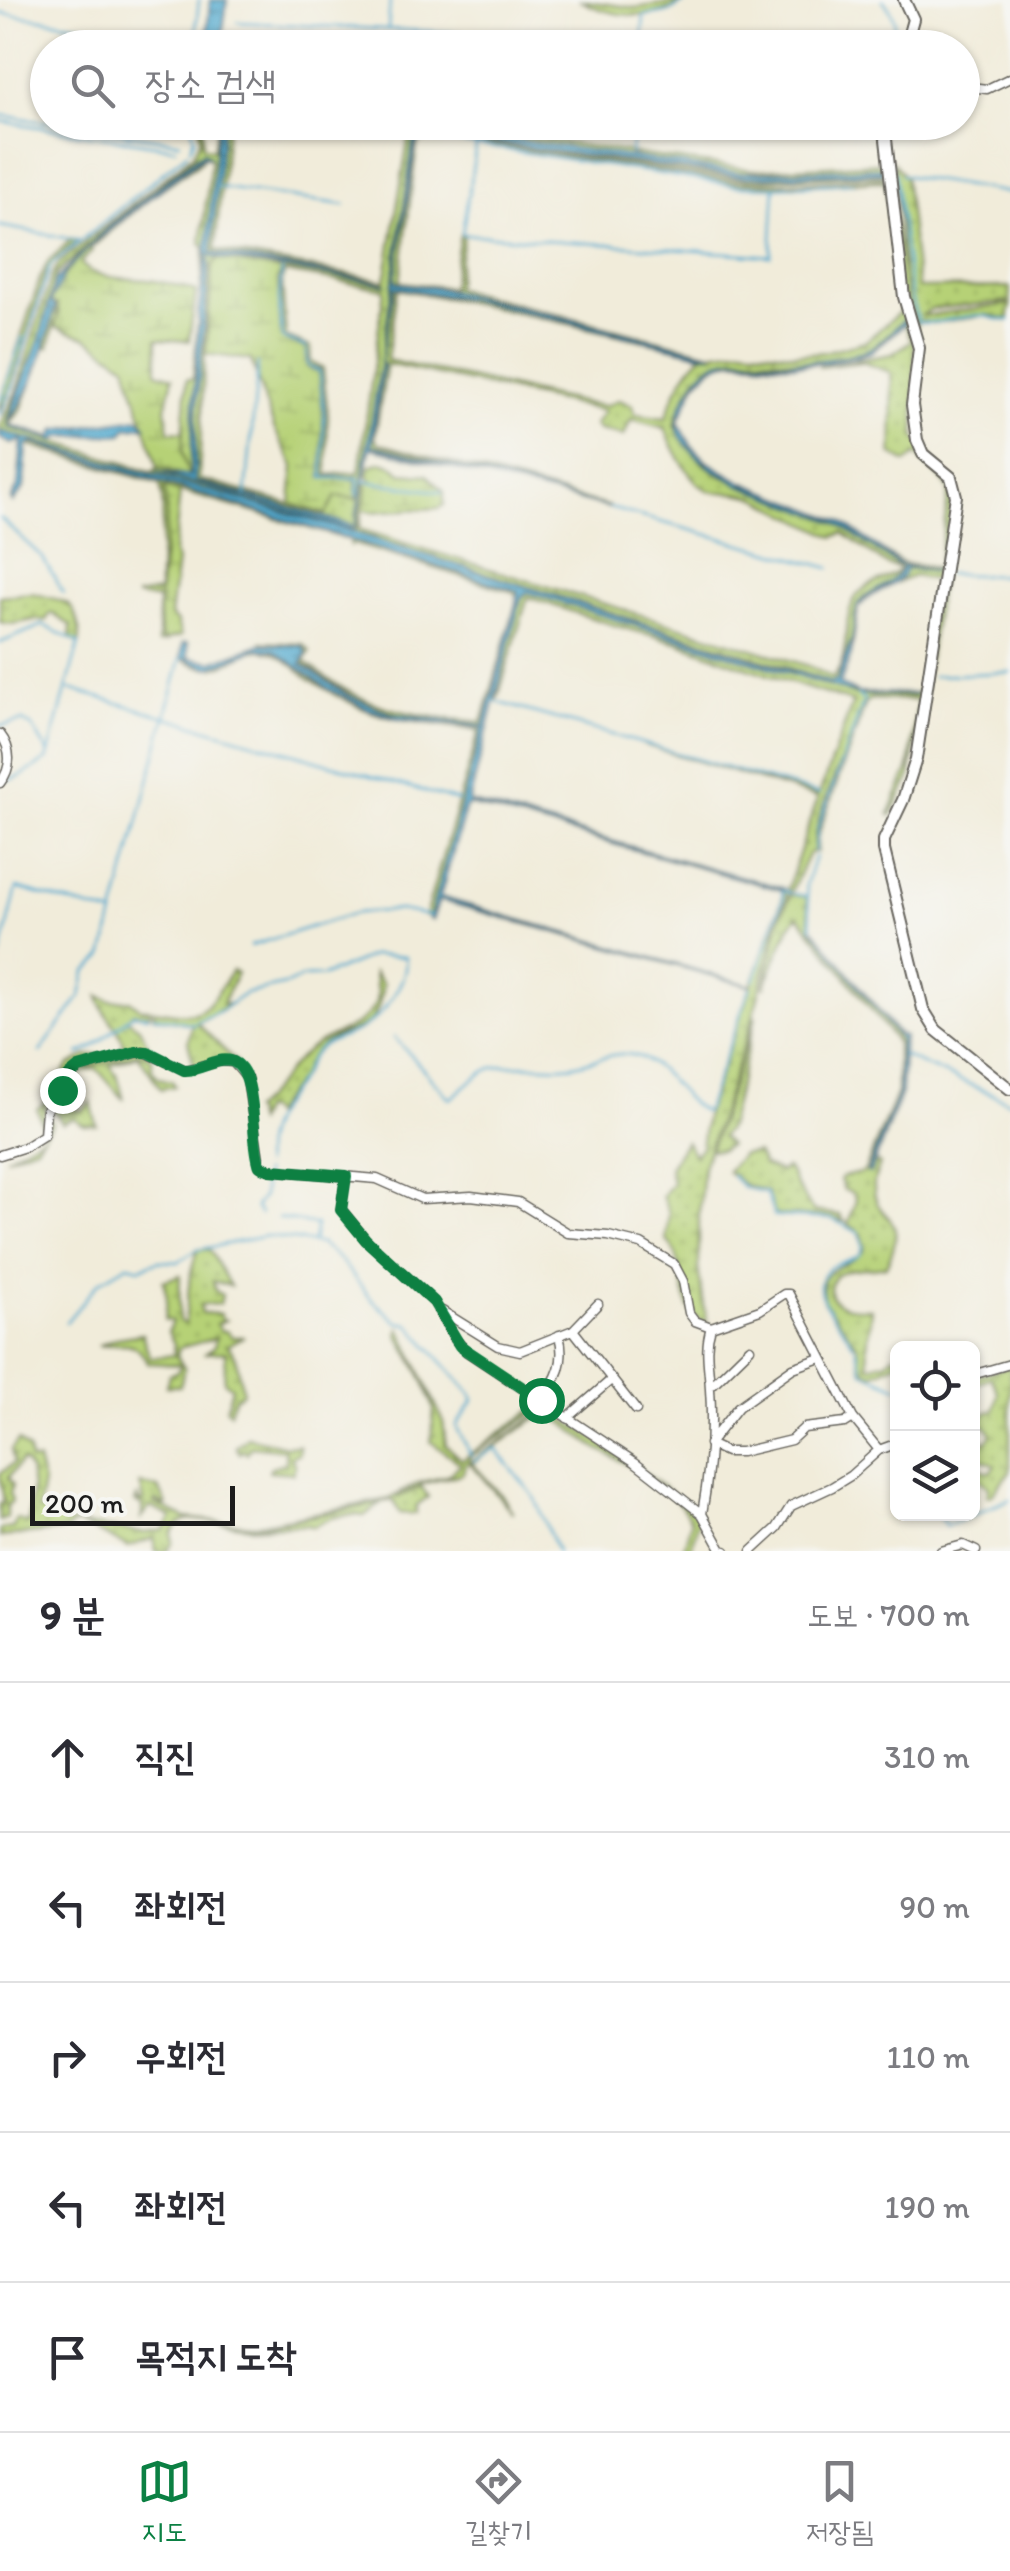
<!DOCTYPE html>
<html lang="ko">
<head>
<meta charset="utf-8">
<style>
	body { margin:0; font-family:Itim,"Poor Story",sans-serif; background:#f7f7f7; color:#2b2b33 }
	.controls { position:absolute; right:30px; bottom:30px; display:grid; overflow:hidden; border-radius:15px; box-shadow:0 2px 8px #0004 }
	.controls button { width:90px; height:90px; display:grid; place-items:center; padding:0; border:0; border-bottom:2px solid #e1e1e2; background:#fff; color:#2b2b33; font:50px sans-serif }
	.scale { position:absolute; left:30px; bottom:25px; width:205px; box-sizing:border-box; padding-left:10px; border:5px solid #1c1c1c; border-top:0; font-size:28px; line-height:35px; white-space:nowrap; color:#1c1c1c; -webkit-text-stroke:8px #f6f6f2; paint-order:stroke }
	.stop { position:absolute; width:30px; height:30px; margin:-22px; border:8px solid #0b8043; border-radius:50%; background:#fff }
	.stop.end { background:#0b8043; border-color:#fff; box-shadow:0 2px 10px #0008 }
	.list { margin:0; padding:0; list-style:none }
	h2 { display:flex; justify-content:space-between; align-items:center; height:130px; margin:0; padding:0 40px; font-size:42px }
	h2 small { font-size:32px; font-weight:400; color:#7c7c81 }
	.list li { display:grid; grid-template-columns:65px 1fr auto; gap:30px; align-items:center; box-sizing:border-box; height:150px; padding:0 40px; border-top:2px solid #e1e1e2 }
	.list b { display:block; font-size:38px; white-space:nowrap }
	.list em { font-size:32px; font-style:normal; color:#7c7c81 }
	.icon { flex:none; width:55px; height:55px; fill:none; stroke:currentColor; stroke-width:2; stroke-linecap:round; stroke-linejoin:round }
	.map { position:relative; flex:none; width:1010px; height:1551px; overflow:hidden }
	.search { position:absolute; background:#fff; box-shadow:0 2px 8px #0004; left:30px; right:30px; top:30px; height:110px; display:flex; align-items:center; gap:25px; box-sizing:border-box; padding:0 35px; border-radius:55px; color:#7c7c81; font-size:38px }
	.sheet { height:880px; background:#fff }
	nav { display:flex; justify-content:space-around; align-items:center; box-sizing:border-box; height:140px; border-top:2px solid #e1e1e2; background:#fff; font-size:28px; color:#7c7c81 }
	nav a { display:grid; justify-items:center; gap:5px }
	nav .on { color:#0b8043 }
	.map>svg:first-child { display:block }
	.grass { fill:url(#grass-dots); stroke:#697649; stroke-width:2.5; fill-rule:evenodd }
	.wetland { fill:url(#wetland-marsh); stroke:#697649; stroke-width:2.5 }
	.water { fill:url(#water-ripples); stroke:#366275; stroke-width:2.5 }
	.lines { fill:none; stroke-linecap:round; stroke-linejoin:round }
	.stream { stroke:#51a9ce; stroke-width:2.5 }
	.minor-casing { stroke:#67655e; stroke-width:11 }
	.tertiary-casing { stroke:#67655e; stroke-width:14 }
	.minor { stroke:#fff; stroke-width:8 }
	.tertiary { stroke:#fff; stroke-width:10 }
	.route { stroke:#0b8043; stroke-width:12 }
</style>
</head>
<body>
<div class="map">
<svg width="1010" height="1551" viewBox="0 0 1010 1551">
	<defs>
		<pattern id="grass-dots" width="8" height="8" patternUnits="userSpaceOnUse" patternTransform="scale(2.5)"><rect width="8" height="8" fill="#b6d176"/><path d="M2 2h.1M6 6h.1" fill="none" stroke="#9cb366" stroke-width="1.8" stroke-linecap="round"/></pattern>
		<pattern id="wetland-marsh" width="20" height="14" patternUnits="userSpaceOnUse" patternTransform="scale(2.5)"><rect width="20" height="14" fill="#b6d176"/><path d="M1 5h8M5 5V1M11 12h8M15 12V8" fill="none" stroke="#9cb366"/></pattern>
		<pattern id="water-ripples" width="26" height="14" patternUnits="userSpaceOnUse" patternTransform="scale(2.5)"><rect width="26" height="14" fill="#51a9ce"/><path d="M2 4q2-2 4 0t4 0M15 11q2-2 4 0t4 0" fill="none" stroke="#4289a6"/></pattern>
	</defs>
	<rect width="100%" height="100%" fill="#f6f6f2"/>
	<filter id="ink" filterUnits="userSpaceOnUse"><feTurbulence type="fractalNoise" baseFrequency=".01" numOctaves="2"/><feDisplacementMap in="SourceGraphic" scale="20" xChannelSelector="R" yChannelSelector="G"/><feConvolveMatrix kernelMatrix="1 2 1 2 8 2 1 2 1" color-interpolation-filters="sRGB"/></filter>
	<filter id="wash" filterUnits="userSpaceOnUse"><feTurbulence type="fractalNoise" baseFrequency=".0048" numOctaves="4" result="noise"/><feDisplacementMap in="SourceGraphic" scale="40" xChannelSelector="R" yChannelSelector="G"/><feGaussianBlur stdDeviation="2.25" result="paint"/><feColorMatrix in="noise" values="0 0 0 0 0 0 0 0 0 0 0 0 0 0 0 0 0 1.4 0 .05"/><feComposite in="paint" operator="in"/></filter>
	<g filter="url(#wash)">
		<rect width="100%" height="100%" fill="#f1ecda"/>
		<path class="grass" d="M579,0L636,8L686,0C652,22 614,19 579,0Z
			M199,123L203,131V146L213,150L218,123L207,256L385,285V283L211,253L223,123H228L215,250L385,281L409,135L331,123L739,182L789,183L886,178L914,335L915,437L946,477L954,495L910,778L891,816L889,814L909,768L918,701L915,700L871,699L866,703L817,838V853L816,838L843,757C831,785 814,821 814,852L809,853L791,892L787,890L818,798L642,744L819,795L853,702C794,686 740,665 684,645C663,637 639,633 617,626C587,617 558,607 528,597L497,701L494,700L521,598L527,591L858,695L914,696L920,688L936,580L914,576L898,582L906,569L940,572L903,566L893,583L865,596L857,606L852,639L837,682L831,683L784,666L353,532L0,431V424L16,392L52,274L60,262L193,155L200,140ZM425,136L416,144L395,278L397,283L437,288L513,305L674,347L481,301L394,287L382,357L413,143ZM427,136L737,185L775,186L885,181L901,311L866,341L824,352L797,354L745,348L711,353L455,288L464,235H460L451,288L400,282L417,146L421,141L430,139ZM201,153L211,160L201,243L205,248L193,379H187L182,451L188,476L158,467L153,472L8,427L21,410L45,347H49L55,322H59L55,303C50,341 31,386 10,422H6L39,341L56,274L139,199ZM218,259L282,270L280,297L282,337L306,347L309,366L320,370L325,414L323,477H358L356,499L336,496L325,514L199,479L205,345L212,266ZM209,260L196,416L195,481L352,525L351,528L157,472L190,476L199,308ZM285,272L384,289L359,472L327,475L328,415L323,369L311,362L310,347L286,337L282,280ZM397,289L483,305L703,354C684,371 674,393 666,418L636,414L631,404L618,400L605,406L590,404L387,360ZM904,320L911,341L892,354L818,367L862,362L890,372C893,380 893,442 892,454L906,463L917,454C925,469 943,475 949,491L938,568L904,564L876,547L900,563L899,566L837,523L721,476L702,462L675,426C706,306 790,389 869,350C881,343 893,329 904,320ZM383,362L372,445L610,507L378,443L375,437L387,364L604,411L594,425L599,430L624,436L631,419L665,428C672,446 693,491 715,492C730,493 747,493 761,500C784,513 808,524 834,537L843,533L887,565L901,568C890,580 870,581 859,593C839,615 853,655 833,678L809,666L359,529L367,488L364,483L356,530Z
			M361,123L745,177L887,172L883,175L747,180L412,133Z
			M403,123H434L630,152L629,157Z
			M879,123L887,168L742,173L632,158V153L754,170L882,163Z
			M893,162L905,177L918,288L1010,287V301L931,309L921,316L1010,304L1008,320L986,315L932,323L918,321L916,328L905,291Z
			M71,239L77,241L55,260L45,275L11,387L0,412V402L40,278L48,262Z
			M32,443L520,591L484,726L402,716L360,702L272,643L261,642L303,644L310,651L305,661C366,712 406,714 482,722L518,596L514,592L354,544L351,546L350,540L165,487C166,497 169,509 169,519C166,559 153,601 162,640L168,641L158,643V600L136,596L159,592C157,555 167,521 160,484L27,445Z
			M32,593C59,601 74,597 79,628C80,634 81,638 79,643L70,638L71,626L51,613L45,621C28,616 19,628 0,622V596Z
			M257,649C281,647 299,669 318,682C375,719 418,722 483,728L430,916H425L479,731C438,722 397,725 357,706C340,698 325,689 309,679C298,670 284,656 271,652C237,641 228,686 183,659C216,673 226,658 257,649Z
			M785,891L789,893L779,914L753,1017L703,1167L699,1216V1275L707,1323C674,1315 689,1258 666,1240L669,1213L662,1196L672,1183L669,1167L686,1141L694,1155L701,1147L706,1113Z
			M792,894L807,897L811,927L900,1040C910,1084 884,1132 870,1173L876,1162L880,1164C878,1170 873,1180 874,1187C874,1224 913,1210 886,1266C872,1270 849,1266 837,1275C833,1278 830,1285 830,1290C830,1309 859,1308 871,1309C870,1328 865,1347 869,1366L887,1361L893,1355L897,1357V1363L872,1374L861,1367L857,1345L824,1302C814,1264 846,1271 864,1250L862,1234L848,1224L856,1200L852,1193L844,1190L840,1180L842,1177L864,1172L897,1092V1043L798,915L789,928L764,988L781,915Z
			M232,971L237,973L222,1004H230L197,1023L237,1063L231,1060L195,1069L188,1042L192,1024L153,1016L154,1010C208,1019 203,1012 232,971Z
			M374,973L383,984C375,1043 357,1019 322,1046C307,1058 309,1064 300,1078C290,1092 278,1101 272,1117L269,1111L262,1109L256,1122L252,1110C277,1092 288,1062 317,1044C337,1031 363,1028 375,1004C380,993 374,984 374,973Z
			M99,996L111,1001L130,1000L141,1009H151L149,1015L133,1013L127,1019L139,1027L152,1052L77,1068L45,1108L43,1128L37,1109L51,1097L68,1066L86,1056L113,1054L124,1047C122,1028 100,1014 99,996Z
			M756,1016L728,1128L721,1137L729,1145L721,1150H710Z
			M138,1053L152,1058V1070L159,1078L172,1081L175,1086L161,1089L138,1055L110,1065L118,1077L124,1100L97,1069C73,1071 70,1086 57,1103L82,1111L91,1102L97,1125H84L73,1118L62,1123L53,1107L49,1115L52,1123L36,1146L6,1157L44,1135C54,1072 84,1068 138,1053Z
			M757,1153L763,1165L780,1172L786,1168L790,1172C795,1185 804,1199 814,1211L840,1215L845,1222L827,1217L774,1215L767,1192L744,1185L727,1171L742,1154Z
			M209,1249L230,1286L213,1281L215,1290L222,1295L220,1304L200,1305L202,1313L220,1314L221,1319L225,1320L216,1324L221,1331H226L232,1337H244L228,1345L236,1358L243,1392L234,1399L230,1412L226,1409L232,1387L224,1381L226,1352L206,1353L214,1347L216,1338L179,1348L177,1357L185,1369L180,1386H166L169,1375L179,1371L180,1365L148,1363C135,1338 124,1344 98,1346L116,1338L142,1334L150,1358L174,1355V1344L168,1332L172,1321L165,1320L167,1297L163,1281L180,1275L179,1321L185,1324L190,1276L197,1250Z
			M400,1328L443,1420L446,1445L462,1460L532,1410L540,1401L535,1412L471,1456L462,1474L425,1483L396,1498L422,1487L428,1497L416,1507V1514L399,1513L393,1500L250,1527L189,1519L179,1524L172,1533L173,1543L167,1551H156L154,1538L128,1547C109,1539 94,1528 75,1524L67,1530L0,1537L1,1529L13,1528L16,1519L28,1523C30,1506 37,1471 22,1460L8,1478L13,1485L10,1493L12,1501L7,1506V1518L0,1521V1504L4,1503L0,1474L14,1463L11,1450L18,1441L28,1450L30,1461H37L43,1483L38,1510L50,1514V1519L62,1517L63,1522L144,1533L164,1530L172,1517L150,1507L142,1518V1506L135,1502L137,1496L138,1502L144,1501L140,1484L159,1489L167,1504L165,1506L156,1500L154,1503L186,1518L253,1525L389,1499L418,1483L447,1476L461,1464L431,1442L434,1409L423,1379L398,1334Z
			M1010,1366V1471L991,1496L987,1495L989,1487L973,1475L979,1469L990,1472L995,1465L973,1455V1436L986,1442L992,1434L984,1425L973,1430L972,1421L983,1419L985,1413L994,1410L998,1393L991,1377L973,1386V1377Z
			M547,1408L618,1453L700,1515L690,1551H683L691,1521C673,1486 631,1467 597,1448C581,1439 568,1424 551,1416L535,1419L472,1463L503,1497L513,1513L470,1463Z
			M247,1437L286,1446L299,1445V1453L291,1457L295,1466L293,1473L269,1471L271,1467L286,1463L285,1450L251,1446L247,1453L243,1450L240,1453L236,1447Z
			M382,1503L364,1516C350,1513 325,1517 314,1527L307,1525L250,1528Z"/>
		<path class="wetland" d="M204,156L199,163L155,194L91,248L92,251L81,263C95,282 134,277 156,281C170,283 183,287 196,291L189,341L157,339V372L173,377L166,408L169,431L184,432L182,451L189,477L158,467C147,431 137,402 126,365L87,338L55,327L59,314L57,304H52L51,301C66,255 133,207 172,179C183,172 195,166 204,156Z
			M218,259L282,270L278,280L281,338L305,348L307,367L319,373L323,415L322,478L356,479V499L336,496L326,514L291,504L294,466L274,428L257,378L258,363L256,375L251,360L206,354L212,266Z
			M381,462L392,465L401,473L427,475L444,491V505L439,508L370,512L363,509L367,488L364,482H372L368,476L370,466Z
			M164,487L180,492L174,553L177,561L170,616L177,622L181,636L162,641C151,590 174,537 164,487Z"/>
		<path class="water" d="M210,0H227L221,47H206Z
			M218,123H223L211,253L386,284L206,256Z
			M373,123H403L742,173L887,168V172L745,177L413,131Z
			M417,135L426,137L416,144L395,278L397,283L437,288L513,305L713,354H700L481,301L394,287L382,358L413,143Z
			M203,152L210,158L203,156L94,243L66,271L51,301L55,307C46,343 33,393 7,423L39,341L55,281L102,233Z
			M206,259L209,260L196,416L195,481L352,525L351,529L156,472L190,476L199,308Z
			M905,319L906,323L871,352L858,356L825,363L795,365L731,360L712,367L696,383L678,422L691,445L706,460L704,463C684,443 669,433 682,404C712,340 736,361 792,362C816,362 839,358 862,352C878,347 891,330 905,319Z
			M381,361L383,366L372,445L610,508L373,448L370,450L354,531Z
			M139,418L146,426L126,428L123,434L59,437L56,441L8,427L11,425L52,438L56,430Z
			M0,431L353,532L831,683L837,681L852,639L857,606C872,586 892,589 903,566L940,572L906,569C898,589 872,589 858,608L851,655L840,684L858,693L918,694L858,695L527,592L521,598L469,802L783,888L785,891L470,805L466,807L440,897L751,986L439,900L432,920L429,919L483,728L397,719L368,709L329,689L274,650L257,649L210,668L181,658L183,643H188V657L212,662L261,644L302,646L307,653L301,664L347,695L392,714L484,726L519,591L33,443L27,445L24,488L13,503L11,500L18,486L22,440L11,444L0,438Z
			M708,462L742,482L841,521L901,564L898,565L837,523L737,484L706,465Z
			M812,927L898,1034L904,1037L901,1094L870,1173L867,1172L898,1094L900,1040Z"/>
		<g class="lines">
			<path class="stream" d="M883,0C899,20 896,23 889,48
				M0,13L194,41
				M238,22L771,48
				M388,28L390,0
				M194,48L199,0
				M641,48L644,16L671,11L688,0
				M0,115L46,122
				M0,121L175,148
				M49,122L180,142
				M426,137L737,186L775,187L854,183
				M476,145L462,234L771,256L775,187
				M190,149L194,138L191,122
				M631,153L634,122
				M895,173L911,297L918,322C940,326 963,313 985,316C995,318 1000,321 1010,320
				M902,175L1010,193
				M217,187L346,205
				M0,226L77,240
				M282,271L279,298L282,338L306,347L308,366L320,372L324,414L323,478H358L357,496
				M0,401L22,337
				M0,414L13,386L50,266L187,153
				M364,481L442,492
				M246,495L258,364
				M610,508L830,568
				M0,518L43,558L63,593
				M947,574L1010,576
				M0,643L43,625L79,643L47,760L19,777L8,780
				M933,676L1010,672
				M66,688L458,801
				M494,701L819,794
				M0,726L23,721L33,728L49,754
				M815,851L818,828L864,701L858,695
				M785,891L790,893
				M794,894L806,896
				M812,927L806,885L815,856
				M250,946L356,913L400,910L430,916
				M0,959L17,888L114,915
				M754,980L783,898L782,892
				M153,1016L192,1024L222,1010L244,994L289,984L303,977L323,976L374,955L405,957C410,980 382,1016 363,1028C349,1037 333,1038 320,1048C308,1058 307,1068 299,1080C280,1106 259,1129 264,1165
				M394,1037L450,1099C463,1089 478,1072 495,1067C513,1063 545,1067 565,1066C592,1065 613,1047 640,1057C668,1069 679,1100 705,1112L750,988
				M40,1052L81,996L86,972L103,957L181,658
				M79,1054L92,1048L133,1014L148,1016
				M904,1056L1010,1102
				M732,1176L743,1187L766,1193L774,1216L832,1219L859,1233L863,1246L860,1254C851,1261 839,1261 830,1268C801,1290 843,1325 854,1345
				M260,1214L255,1207L263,1196L264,1172
				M278,1218L316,1225L313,1242
				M66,1322L99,1282L128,1265L140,1268L159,1261L178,1262L197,1250L266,1236L321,1244L341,1261L372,1300L398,1322L409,1324L471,1394L474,1400L456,1426L471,1455
				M856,1348L863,1372L898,1387
				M474,1461L495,1448L533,1495L557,1551
				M938,1514L946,1526L1010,1499
				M682,1551L683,1549"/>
		</g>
	</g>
	<g filter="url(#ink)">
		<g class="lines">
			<g class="minor-casing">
				<path id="minor" d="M962,86L987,89L1010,78
					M0,734C12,749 12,768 0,783
					M0,1155L25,1147L44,1135L46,1110L69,1077L79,1068L143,1051L185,1070L221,1061L233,1062L247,1078L260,1166L271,1170L377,1179L422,1199L471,1196L518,1202L568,1233L608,1236L641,1244L674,1264L683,1281L689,1313L695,1321L711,1327
					M346,1176L341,1209L366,1240L434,1302L455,1339L467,1352L635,1462L702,1514L722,1550L726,1551
					M442,1311L498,1346L520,1351L573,1330L598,1304
					M573,1330L636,1410
					M821,1358L793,1368L738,1407L709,1444L726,1452H741L791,1440L804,1428L845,1423L853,1418
					M972,1375L1010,1364
					M710,1387L750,1348
					M541,1399C558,1379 566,1361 559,1335
					M567,1418L611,1380
					M702,1514C709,1474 713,1429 710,1389C709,1366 704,1349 711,1327L760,1310L784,1294H789L853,1418L879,1450
					M752,1551L777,1528L791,1506L832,1487L850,1476L879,1450L898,1443
					M941,1551L963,1545L976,1551"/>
			</g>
			<g class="tertiary-casing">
				<path id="tertiary" d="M904,0L913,19L905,48
					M884,122L904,297L919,348L912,405L917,440L923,454L951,477L956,496L916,759L903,800L884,840V850L923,1009L936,1030L1010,1089"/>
			</g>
			<use href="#minor" class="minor"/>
			<use href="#tertiary" class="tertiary"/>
		</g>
	</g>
	<g class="lines" filter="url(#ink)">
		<path class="route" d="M62,1090L69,1076L79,1068L136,1052H148L184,1070C200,1071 216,1057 231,1061C259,1069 250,1142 260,1166L271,1170L346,1176L341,1210L366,1240L434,1302L460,1346L541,1400"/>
	</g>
</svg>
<div class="controls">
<button><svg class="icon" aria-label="locate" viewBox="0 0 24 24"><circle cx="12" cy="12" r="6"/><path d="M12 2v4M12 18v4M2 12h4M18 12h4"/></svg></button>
<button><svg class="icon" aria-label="layers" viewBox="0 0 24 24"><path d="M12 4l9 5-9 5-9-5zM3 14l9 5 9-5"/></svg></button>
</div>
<div class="scale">200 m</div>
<div class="stop" style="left:541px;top:1400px"></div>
<div class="stop end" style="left:62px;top:1090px"></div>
<div class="search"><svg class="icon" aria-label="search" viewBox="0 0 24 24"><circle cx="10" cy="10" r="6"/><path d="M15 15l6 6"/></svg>장소 검색</div>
</div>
<section class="sheet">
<h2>9 분<small>도보 · 700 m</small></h2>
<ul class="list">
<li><svg class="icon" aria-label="ahead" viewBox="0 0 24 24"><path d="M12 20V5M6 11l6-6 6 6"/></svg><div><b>직진</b></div><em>310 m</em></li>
<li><svg class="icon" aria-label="left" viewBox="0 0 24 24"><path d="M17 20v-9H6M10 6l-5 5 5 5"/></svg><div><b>좌회전</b></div><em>90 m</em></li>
<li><svg class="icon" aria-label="right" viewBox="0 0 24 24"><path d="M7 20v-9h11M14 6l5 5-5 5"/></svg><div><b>우회전</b></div><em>110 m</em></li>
<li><svg class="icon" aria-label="left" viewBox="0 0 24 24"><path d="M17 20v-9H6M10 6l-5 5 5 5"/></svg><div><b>좌회전</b></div><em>190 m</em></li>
<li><svg class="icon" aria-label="arrive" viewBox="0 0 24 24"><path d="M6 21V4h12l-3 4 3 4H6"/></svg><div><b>목적지 도착</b></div></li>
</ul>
</section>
<nav>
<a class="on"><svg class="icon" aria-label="map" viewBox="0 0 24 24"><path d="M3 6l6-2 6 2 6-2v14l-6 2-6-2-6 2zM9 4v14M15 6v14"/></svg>지도</a>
<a><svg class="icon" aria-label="directions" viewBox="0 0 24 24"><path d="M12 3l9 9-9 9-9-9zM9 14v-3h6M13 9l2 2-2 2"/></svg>길찾기</a>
<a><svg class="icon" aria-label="saved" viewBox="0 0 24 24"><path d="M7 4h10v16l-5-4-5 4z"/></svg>저장됨</a>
</nav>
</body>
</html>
